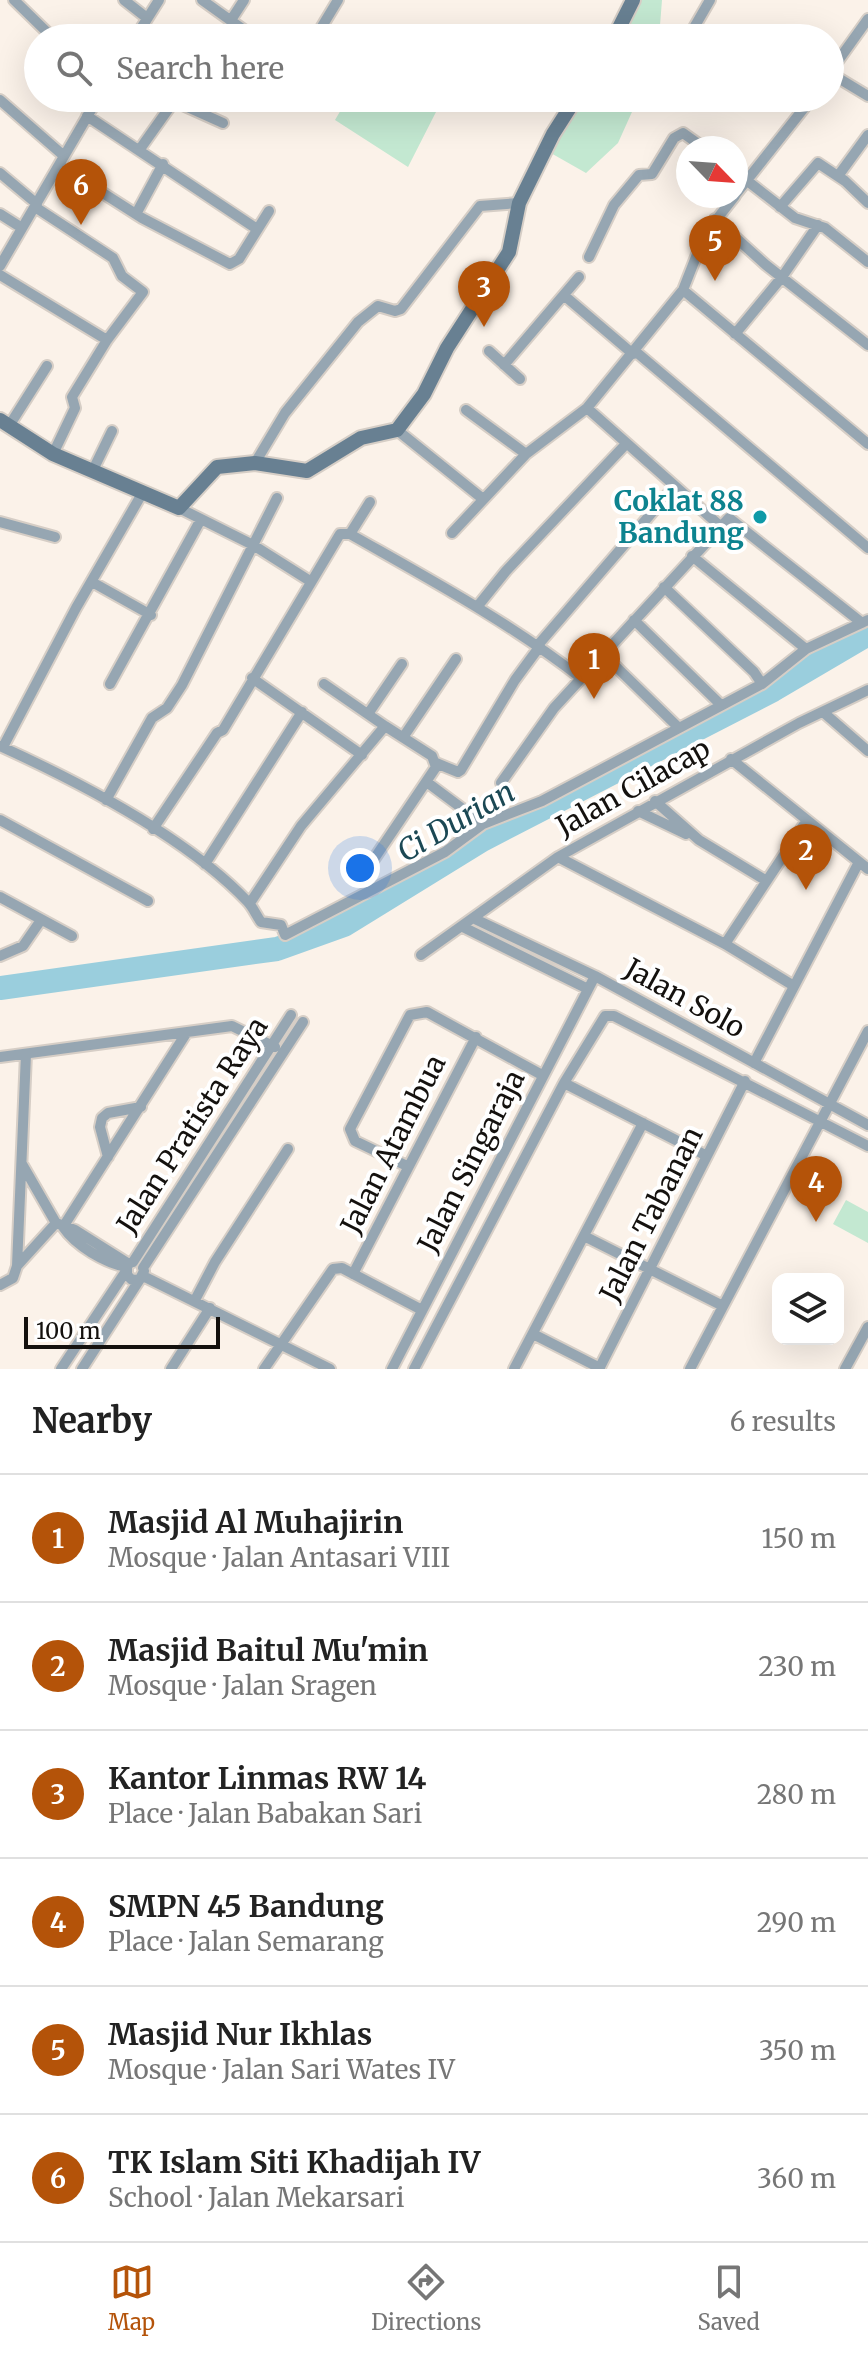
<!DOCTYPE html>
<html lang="en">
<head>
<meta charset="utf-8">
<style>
	body { margin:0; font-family:Merriweather,serif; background:#f6f6f6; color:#222 }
	.controls { position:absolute; right:24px; bottom:24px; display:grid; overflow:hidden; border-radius:16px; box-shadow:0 8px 32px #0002 }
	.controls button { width:72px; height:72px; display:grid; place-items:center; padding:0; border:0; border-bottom:2px solid #e0e0e0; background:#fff; color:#222; font:40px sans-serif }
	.compass { position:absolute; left:676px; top:136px; width:72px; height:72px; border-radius:50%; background:#fff; box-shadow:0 8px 32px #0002; rotate:115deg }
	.scale { position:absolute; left:24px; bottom:20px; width:196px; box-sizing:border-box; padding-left:8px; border:4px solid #14110e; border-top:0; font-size:22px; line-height:28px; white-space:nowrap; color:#14110e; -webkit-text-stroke:6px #fff; paint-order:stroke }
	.you { position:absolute; left:360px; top:868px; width:28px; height:28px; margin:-20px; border:6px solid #fff; border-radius:50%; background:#1a73e8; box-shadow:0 0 0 12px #1a73e833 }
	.badge { display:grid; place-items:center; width:52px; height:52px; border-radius:50%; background:#b45309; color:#fff; font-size:26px; font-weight:700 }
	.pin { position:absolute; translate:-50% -66px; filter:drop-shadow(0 2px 4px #0008) }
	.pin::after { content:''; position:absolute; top:42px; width:28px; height:24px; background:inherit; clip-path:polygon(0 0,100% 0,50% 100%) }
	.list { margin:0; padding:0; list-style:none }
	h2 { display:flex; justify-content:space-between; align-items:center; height:104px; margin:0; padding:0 32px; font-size:34px }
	h2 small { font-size:26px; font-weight:400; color:#767676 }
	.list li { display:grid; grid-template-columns:52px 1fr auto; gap:24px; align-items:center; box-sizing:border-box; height:128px; padding:0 32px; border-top:2px solid #e0e0e0 }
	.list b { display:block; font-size:30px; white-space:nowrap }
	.list p { margin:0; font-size:26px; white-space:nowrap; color:#767676 }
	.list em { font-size:26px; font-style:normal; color:#767676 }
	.icon { flex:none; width:44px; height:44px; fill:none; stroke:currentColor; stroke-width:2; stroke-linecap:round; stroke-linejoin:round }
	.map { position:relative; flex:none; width:868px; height:1369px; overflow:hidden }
	.search { position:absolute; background:#fff; box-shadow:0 8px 32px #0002; left:24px; right:24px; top:24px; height:88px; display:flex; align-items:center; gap:20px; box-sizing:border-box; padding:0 28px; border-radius:44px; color:#767676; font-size:30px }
	.sheet { height:872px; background:#fff }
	nav { display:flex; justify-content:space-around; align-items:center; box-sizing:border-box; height:112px; border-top:2px solid #e0e0e0; background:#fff; font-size:22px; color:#767676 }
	nav a { display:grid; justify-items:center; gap:4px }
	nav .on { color:#b45309 }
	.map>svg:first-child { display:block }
	.green { fill:#c3e8d1 }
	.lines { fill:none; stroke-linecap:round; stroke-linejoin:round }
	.river { stroke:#9acedd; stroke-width:24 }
	.street-casing { stroke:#d6cec6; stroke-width:14 }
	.secondary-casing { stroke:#d6cec6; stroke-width:18 }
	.street { stroke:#96a6b2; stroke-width:10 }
	.secondary { stroke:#688092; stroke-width:14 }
	.culture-dot { fill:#0f9aa8; stroke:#fff; stroke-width:3 }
	.labels { text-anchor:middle; stroke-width:8; stroke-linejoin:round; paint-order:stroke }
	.culture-label { font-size:28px; font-weight:bold; fill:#0d838f; stroke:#fff; text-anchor:end }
	.street-label { font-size:28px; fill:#14110e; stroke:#fff }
	.water-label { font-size:30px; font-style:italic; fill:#1b4854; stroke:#fff }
</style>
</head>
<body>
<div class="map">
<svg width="868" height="1369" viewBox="0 0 868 1369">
	<rect width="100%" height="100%" fill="#fbf2e9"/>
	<path class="green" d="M641,0H662L659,38H612L631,3Z
		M348,98H419L437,110L408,167L335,120Z
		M579,98H687L690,105L636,103L618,143L586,173L549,152Z
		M846,1200L868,1212V1243L833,1224Z"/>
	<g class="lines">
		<path class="river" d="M0,988L277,949L344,925L482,840L773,690L868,634"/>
		<g class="street-casing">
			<path id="street" d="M14,0L53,38
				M124,0L147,18
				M202,0L255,38
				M231,20L244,0
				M135,38L159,0
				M315,38L338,0
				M688,38L710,0
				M830,72L868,19
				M830,73L868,96
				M0,100L64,156
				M87,116L257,229
				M140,149L174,101L223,123
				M59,165L142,218L230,264L239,259L269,211
				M736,172L795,218L825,228L868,262
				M0,173L37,204
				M838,176L868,135
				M736,194L812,98
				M35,207L113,258L122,276L143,292L107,340L72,397L75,408L53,454
				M780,207L818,163L845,181L868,203
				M0,214L22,228
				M136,214L163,164
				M715,219L766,265L868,345
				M589,257L614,205L639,175L652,174L674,138L683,133L704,148
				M0,266L98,98
				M0,275L107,340
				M683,290L868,444
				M566,297L633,354
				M735,334L782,277L818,225
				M489,351L520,379
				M635,351L868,548
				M504,365L579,277
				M466,410L526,454
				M9,426L47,366
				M397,430L483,499
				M255,463L285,413L358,322L378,306L395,311L401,309L480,206L519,203
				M93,470L112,431
				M179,508L253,545L310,581
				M0,522L55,537
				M719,525L587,408L683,290L705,234L735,196
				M452,533L526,454L587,408
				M350,534L370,502
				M692,556L806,649
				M92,582L151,615
				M664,587L754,672L762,684
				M477,607L506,571L626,444
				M634,620L721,705
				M538,645L674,487
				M603,654L679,728
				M252,678L362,755
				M110,684L200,521
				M324,684L385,726
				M823,712L868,751
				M368,714L402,664
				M404,736L456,659
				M0,746C79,782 187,838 247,901C253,907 256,915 261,922L281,925L285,935L445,852L483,824L542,801L762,684L806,649L868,620
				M3,747L76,608L143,492
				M731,759L868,869
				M436,763L458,772L461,770L515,680L540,646
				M428,783L483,824
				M501,783L554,708L729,518L862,623
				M106,800L152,718L167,708L182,685L277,498
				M655,801L699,840L765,880
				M638,811L686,834
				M0,820L148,901
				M153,829L217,733L223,730L340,534H350C429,579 509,622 581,678
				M558,857L725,944L794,986
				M205,864L302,712
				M0,897L72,936
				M250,903L301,826L385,726L432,756L436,767L372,862
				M475,919L595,976L868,1125
				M463,927L588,989
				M725,944L807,820
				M421,955L558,857L799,723L868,690
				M0,956L23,946L41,920
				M0,1057L232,1026L275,1047
				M754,1063L859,862
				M564,1083L707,1156
				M108,1157L100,1127L102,1118L108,1113L141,1107
				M22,1164L56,1223L75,1230L129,1264
				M407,1166L355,1141L350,1129L410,1015L427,1012L542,1075
				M63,1227L187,1032
				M63,1227C76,1246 105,1263 127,1267
				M586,1237L721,1305
				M133,1262L291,1015
				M17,1266L56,1223
				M127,1267V1275L132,1280L140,1279L144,1271
				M143,1268L303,1022
				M353,1274L476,1037
				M143,1276L330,1369
				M0,1285L13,1278L17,1266L26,1054
				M195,1300L215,1262L288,1149
				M533,1334L600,1368
				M61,1369L126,1271
				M82,1369L140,1279
				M171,1369L210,1308
				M264,1369L333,1269L342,1268L422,1310
				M392,1369L595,976
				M414,1369L564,1083L605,1016H614L868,1146
				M514,1369L643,1123
				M599,1369L745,1081
				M690,1369L868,1031
				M845,1369L868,1327"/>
		</g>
		<g class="secondary-casing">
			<path id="secondary" d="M614,38L633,0
				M0,420L53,454L179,508L217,467L255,463L307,471L361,438L397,430L424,394L447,348L509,252L519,203L553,134L576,98"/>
		</g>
		<use href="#street" class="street"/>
		<use href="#secondary" class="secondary"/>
	</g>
	<circle class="culture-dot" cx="760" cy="517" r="8"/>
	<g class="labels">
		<g class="culture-label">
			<text x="744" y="511">Coklat 88<tspan x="744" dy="32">Bandung</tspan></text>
		</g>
		<g class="street-label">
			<text transform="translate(633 787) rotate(-29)" y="10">Jalan Cilacap</text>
			<text transform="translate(685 998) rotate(29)" y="10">Jalan Solo</text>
			<text transform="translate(192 1125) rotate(-57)" y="10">Jalan Pratista Raya</text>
			<text transform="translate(393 1144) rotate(-63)" y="10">Jalan Atambua</text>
			<text transform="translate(471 1161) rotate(-63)" y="10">Jalan Singaraja</text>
			<text transform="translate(651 1214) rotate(-63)" y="10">Jalan Tabanan</text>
		</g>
		<g class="water-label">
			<text transform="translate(456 822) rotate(-30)" y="10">Ci Durian</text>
		</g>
	</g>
</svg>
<div class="controls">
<button><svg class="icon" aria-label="layers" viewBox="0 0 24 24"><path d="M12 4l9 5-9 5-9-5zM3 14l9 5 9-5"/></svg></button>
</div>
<svg class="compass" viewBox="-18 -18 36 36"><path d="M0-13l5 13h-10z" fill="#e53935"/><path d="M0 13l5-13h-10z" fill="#767676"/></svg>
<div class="scale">100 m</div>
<div class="you"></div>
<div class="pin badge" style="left:594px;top:699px">1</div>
<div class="pin badge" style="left:806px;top:890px">2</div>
<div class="pin badge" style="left:484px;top:327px">3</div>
<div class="pin badge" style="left:816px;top:1222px">4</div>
<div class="pin badge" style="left:715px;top:281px">5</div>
<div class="pin badge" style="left:81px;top:225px">6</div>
<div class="search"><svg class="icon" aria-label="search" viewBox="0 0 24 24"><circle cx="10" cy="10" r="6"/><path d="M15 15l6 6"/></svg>Search here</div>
</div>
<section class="sheet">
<h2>Nearby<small>6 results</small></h2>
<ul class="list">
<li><span class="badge">1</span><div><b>Masjid Al Muhajirin</b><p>Mosque · Jalan Antasari VIII</p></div><em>150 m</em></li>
<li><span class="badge">2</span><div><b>Masjid Baitul Mu'min</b><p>Mosque · Jalan Sragen</p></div><em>230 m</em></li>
<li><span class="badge">3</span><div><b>Kantor Linmas RW 14</b><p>Place · Jalan Babakan Sari</p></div><em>280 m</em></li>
<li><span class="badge">4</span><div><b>SMPN 45 Bandung</b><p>Place · Jalan Semarang</p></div><em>290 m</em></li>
<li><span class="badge">5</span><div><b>Masjid Nur Ikhlas</b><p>Mosque · Jalan Sari Wates IV</p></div><em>350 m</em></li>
<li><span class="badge">6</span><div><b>TK Islam Siti Khadijah IV</b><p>School · Jalan Mekarsari</p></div><em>360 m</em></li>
</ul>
</section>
<nav>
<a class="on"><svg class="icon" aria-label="map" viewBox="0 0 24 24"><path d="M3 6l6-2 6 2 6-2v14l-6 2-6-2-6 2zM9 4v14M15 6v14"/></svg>Map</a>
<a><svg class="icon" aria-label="directions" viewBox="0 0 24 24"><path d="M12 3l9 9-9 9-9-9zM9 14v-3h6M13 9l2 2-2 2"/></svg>Directions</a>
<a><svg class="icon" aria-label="saved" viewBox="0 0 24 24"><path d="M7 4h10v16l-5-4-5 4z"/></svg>Saved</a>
</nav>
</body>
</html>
